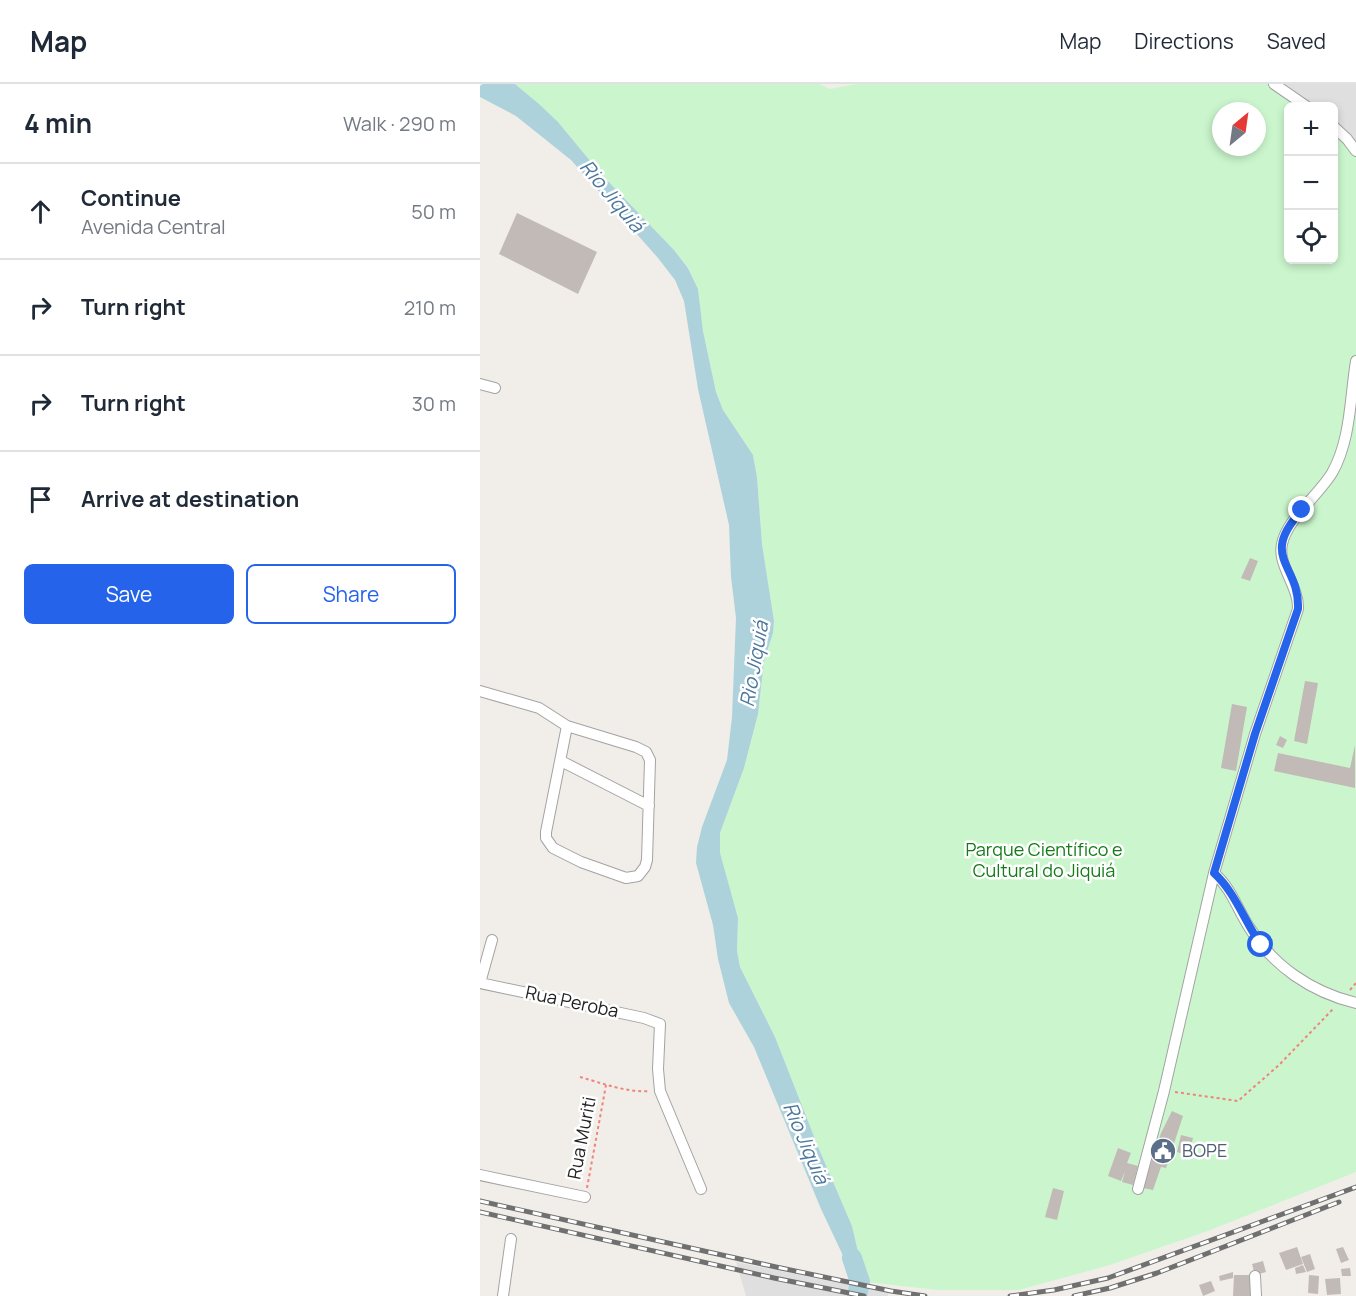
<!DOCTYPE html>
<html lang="en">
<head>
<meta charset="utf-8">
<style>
	body { margin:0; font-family:Manrope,sans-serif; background:#f2f2f3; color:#1f2937 }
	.controls { position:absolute; right:18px; top:18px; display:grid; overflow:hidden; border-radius:9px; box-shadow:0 3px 9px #0003 }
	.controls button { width:54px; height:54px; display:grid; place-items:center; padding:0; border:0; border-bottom:2px solid #e0e1e3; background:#fff; color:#1f2937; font:30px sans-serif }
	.compass { position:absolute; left:732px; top:18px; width:54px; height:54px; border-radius:50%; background:#fff; box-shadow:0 3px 9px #0003; rotate:29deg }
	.stop { position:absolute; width:18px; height:18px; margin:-14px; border:4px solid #2563eb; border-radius:50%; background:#fff }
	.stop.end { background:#2563eb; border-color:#fff; box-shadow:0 2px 6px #0008 }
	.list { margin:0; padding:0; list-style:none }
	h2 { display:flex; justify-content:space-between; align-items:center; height:78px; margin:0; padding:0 24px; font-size:26px }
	h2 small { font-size:20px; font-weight:400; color:#747a83 }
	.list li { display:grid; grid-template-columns:39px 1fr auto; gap:18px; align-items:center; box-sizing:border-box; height:96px; padding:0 24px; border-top:2px solid #e0e1e3 }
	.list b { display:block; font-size:22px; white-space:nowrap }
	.list p { margin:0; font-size:20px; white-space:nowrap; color:#747a83 }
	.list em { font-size:20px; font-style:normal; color:#747a83 }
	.actions { display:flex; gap:12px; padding:18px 24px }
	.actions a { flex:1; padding:14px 0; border:2px solid #2563eb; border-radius:9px; text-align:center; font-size:21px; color:#2563eb }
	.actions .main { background:#2563eb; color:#fff }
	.icon { flex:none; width:33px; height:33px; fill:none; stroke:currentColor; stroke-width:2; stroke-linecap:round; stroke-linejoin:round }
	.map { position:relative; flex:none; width:876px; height:1212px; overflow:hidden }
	header { display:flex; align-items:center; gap:36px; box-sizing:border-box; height:84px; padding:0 30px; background:#fff; border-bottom:2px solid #e0e1e3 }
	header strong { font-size:28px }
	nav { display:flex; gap:33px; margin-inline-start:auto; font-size:21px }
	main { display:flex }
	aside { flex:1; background:#fff }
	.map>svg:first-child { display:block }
	.residential { fill:#e0dfdf }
	.park { fill:#cbf6cd; fill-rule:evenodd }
	.water { fill:#add2db }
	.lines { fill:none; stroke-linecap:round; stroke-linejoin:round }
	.river { stroke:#add2db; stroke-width:20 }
	.building { fill:#c2bab6 }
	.minor-casing { stroke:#a3a3a3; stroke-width:12 }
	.path { stroke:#f0837b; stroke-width:2; stroke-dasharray:3 3; stroke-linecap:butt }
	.minor { stroke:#fff; stroke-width:10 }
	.rail-casing { stroke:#707070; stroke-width:5 }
	.rail { stroke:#fff; stroke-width:3; stroke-dasharray:9; stroke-linecap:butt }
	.route { stroke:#2563eb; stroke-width:8 }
	.labels { text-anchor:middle; stroke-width:5; stroke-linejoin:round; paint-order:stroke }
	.park-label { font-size:18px; fill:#157b19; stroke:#fff }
	.street-label { font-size:18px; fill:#222; stroke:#fff }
	.service-label { font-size:18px; fill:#4e5e75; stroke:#fff; text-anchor:start }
	.water-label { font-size:20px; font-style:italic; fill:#4d789c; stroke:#fff }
</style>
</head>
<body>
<header>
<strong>Map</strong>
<nav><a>Map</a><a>Directions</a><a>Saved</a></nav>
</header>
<main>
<aside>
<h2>4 min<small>Walk · 290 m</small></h2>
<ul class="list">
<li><svg class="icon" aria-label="ahead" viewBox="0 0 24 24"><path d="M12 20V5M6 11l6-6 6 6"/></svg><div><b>Continue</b><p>Avenida Central</p></div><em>50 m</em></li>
<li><svg class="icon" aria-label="right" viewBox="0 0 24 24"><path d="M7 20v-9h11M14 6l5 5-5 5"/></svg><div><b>Turn right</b></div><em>210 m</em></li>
<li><svg class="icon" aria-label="right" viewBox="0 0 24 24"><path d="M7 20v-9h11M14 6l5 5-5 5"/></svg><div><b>Turn right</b></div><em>30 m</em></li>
<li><svg class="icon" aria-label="arrive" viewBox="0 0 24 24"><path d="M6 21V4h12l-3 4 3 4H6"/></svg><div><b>Arrive at destination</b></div></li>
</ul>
<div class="actions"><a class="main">Save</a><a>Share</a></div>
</aside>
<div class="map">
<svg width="876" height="1212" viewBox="0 0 876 1212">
	<rect width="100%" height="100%" fill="#f1eee9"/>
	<path class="residential" d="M801,0H876V69L854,40V22H832Z
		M256,1178L408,1209V1212H266Z"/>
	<path class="park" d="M35,0H339L350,5L376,0H790L821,22H808V176H854V47L876,63V1088L728,1147L630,1181L539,1206H458L385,1198L372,1142L339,1065L295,953L260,883L257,867L258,834L239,769L240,749L264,684L278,630L284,577L293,549L294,537L282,460L277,393L273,371L243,326L236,308L223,247L218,205L208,183L194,166L121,90L78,38ZM741,27H777V63H741Z"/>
	<path class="water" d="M3,0H35L59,20L78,38L121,90L194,166L208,184L218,205L223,247L236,308L243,326L273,371L277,393L282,460L294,537L293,549L284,577L278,630L264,684L240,749V769L258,834L257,867L260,883L295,953L339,1065L372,1142L385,1198L375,1197L341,1125L274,963L249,919L238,875L233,841L216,779L217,763L222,743L247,676L252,633L256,534L251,493L249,441L218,305L204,217L195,196L178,174L91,76L36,32L0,13V2Z"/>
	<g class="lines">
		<path class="river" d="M372,1174L380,1198L377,1212"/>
	</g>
	<path class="building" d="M37,129L117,168L98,210L19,170Z
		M770,474L778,477L770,497L761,494Z
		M825,597L838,599L827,660L814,657Z
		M752,620L767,623L756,687L741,684Z
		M800,652L807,656L803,664L796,661Z
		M875,661V704L794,687L798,669L870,684Z
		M692,1027L703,1032L686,1084L681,1083L673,1106L663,1104L681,1049Z
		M701,1051L713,1054L708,1072L697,1068Z
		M638,1064L651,1069L647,1079L658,1082L653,1101L642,1098L645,1087L641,1097L628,1092Z
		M573,1104L584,1107L577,1136L565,1133Z
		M817,1163L823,1180L806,1186L799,1169Z
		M863,1163L869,1176L861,1179L856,1165Z
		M830,1170L835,1185L827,1188L821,1173Z
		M783,1177L786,1188L775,1191L772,1180Z
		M823,1181L826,1188L816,1190L815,1184Z
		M870,1184L871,1192H862L861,1185Z
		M753,1188V1194L740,1197L739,1192Z
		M754,1191H770L772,1212H753Z
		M829,1191L839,1192L838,1210L828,1209Z
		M860,1194L861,1210L847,1211L845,1195Z
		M731,1197L735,1207L723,1212L719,1201Z"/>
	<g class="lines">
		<g class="minor-casing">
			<path id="minor" d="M794,0L826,22
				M854,43L867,55L876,67
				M0,300L15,304
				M0,607L59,624L87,642L156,663L166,668L170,676L167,776L165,783L158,792L146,794L101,778L73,764L66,754V748L87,642
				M81,677L169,722
				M734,789C751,804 757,824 769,843C793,882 831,908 876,919
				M0,899L164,934L180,940L178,985L180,1007L221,1105
				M0,899L12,856
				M0,1091L105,1113
				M658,1105L684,1007L734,789L775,650L818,525C819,502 797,481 802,460C807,435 838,412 852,389C871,356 870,313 876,277
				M775,1192L776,1212
				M23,1212L31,1155"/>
		</g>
		<path class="path" d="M870,906L876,899
			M100,993C122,999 147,1009 170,1007
			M695,1008L758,1017L799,981L854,924
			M107,1104L126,1001"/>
		<use href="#minor" class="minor"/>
		<g class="rail-casing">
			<path id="rail" d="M0,1117L296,1183L411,1207L445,1212
				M0,1128L294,1194L384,1212
				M530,1212L574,1206L628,1194L876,1103
				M594,1212L630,1204L677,1189L859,1118"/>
		</g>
		<use href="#rail" class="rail"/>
	</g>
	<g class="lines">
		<path class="route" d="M781,861C765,838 755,808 734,789L775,650L818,525C820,480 778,474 822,426"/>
	</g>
	<defs>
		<g id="civic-disc" transform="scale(1.35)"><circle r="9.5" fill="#5c6f8a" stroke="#fff"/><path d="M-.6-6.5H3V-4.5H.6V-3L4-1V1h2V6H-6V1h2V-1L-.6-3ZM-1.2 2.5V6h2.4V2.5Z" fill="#fff"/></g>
	</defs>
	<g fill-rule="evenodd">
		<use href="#civic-disc" x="683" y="1067"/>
	</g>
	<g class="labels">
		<g class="park-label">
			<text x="564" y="772">Parque Científico e<tspan x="564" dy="21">Cultural do Jiquiá</tspan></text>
		</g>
		<g class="street-label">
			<text transform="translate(92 918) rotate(12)" y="6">Rua Peroba</text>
			<text transform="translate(102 1054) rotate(-79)" y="6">Rua Muriti</text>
		</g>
		<g class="service-label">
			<text x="702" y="1073">BOPE</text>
		</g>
		<g class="water-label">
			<text transform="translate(132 112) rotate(50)" y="7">Rio Jiquiá</text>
			<text transform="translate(274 580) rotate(-80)" y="7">Rio Jiquiá</text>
			<text transform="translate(326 1059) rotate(67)" y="7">Rio Jiquiá</text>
		</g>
	</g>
</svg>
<div class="controls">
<button>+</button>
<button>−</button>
<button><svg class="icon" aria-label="locate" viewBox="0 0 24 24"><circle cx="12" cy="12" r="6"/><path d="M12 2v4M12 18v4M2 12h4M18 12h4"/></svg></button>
</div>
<svg class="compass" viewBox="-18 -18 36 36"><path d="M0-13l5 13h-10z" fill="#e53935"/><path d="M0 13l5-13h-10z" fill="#747a83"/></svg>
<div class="stop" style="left:781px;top:861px"></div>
<div class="stop end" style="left:822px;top:426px"></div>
</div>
</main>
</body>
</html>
